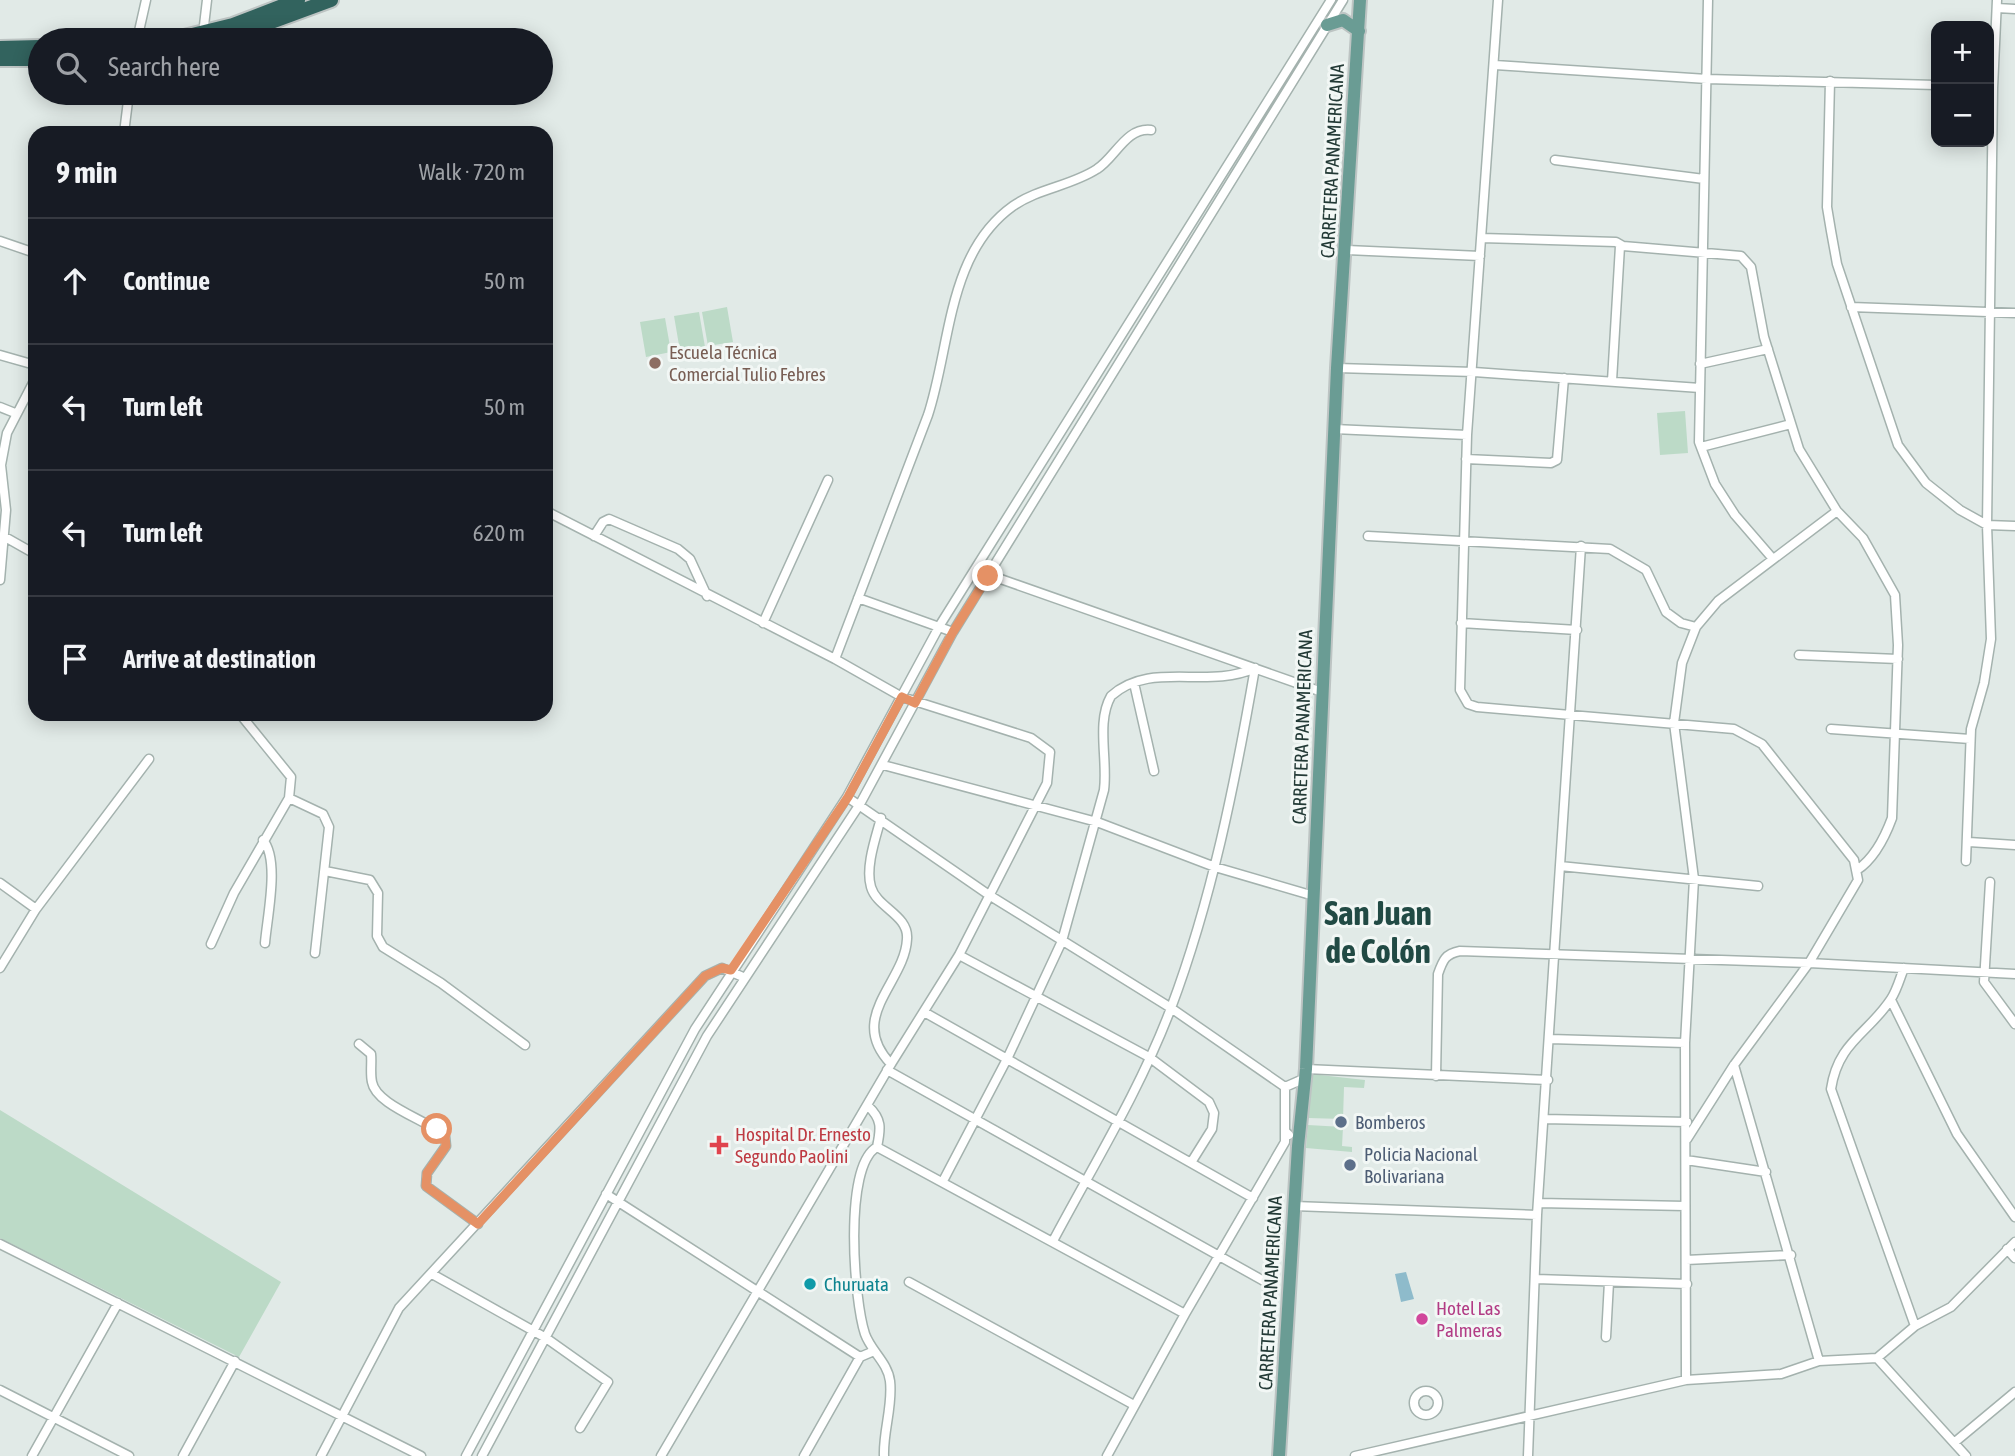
<!DOCTYPE html>
<html lang="en">
<head>
<meta charset="utf-8">
<style>
	body { margin:0; font-family:"Asap Condensed",sans-serif; background:#20242c; color:#f1f3f6 }
	.controls { position:absolute; right:21px; top:21px; display:grid; overflow:hidden; border-radius:14px; box-shadow:0 4px 18px #0003 }
	.controls button { width:63px; height:63px; display:grid; place-items:center; padding:0; border:0; border-bottom:2px solid #363941; background:#171b24; color:#f1f3f6; font:35px sans-serif }
	.stop { position:absolute; width:21px; height:21px; margin:-16px; border:5px solid #e59165; border-radius:50%; background:#fff }
	.stop.end { background:#e59165; border-color:#fff; box-shadow:0 2px 7px #0008 }
	.list { margin:0; padding:0; list-style:none }
	h2 { display:flex; justify-content:space-between; align-items:center; height:91px; margin:0; padding:0 28px; font-size:30px }
	h2 small { font-size:23px; font-weight:400; color:#9ea1a6 }
	.list li { display:grid; grid-template-columns:46px 1fr auto; gap:21px; align-items:center; box-sizing:border-box; height:126px; padding:0 28px; border-top:2px solid #363941 }
	.list b { display:block; font-size:26px; white-space:nowrap }
	.list em { font-size:23px; font-style:normal; color:#9ea1a6 }
	.icon { flex:none; width:38px; height:38px; fill:none; stroke:currentColor; stroke-width:2; stroke-linecap:round; stroke-linejoin:round }
	.map { position:relative; flex:none; width:2015px; height:1456px; overflow:hidden }
	.search { position:absolute; background:#171b24; box-shadow:0 4px 18px #0003; left:28px; top:28px; width:525px; height:77px; display:flex; align-items:center; gap:18px; box-sizing:border-box; padding:0 24px; border-radius:38px; color:#9ea1a6; font-size:26px }
	.panel { position:absolute; background:#171b24; box-shadow:0 4px 18px #0003; left:28px; top:126px; width:525px; height:595px; border-radius:21px }
	.map>svg:first-child { display:block }
	.green { fill:#bcdac7 }
	.water { fill:#8ebbcb }
	.lines { fill:none; stroke-linecap:round; stroke-linejoin:round }
	.street-casing { stroke:#a4b2ae; stroke-width:11 }
	.primary-casing { stroke:#bdc4c3; stroke-width:16 }
	.highway-casing { stroke:#bdc4c3; stroke-width:18 }
	.street { stroke:#fff; stroke-width:8 }
	.primary { stroke:#6a9c94; stroke-width:12 }
	.highway { stroke:#32635e; stroke-width:14 }
	.route { stroke:#e59165; stroke-width:9 }
	.education-dot { fill:#8d6e63; stroke:#f2f7f5; stroke-width:2.5 }
	.service-dot { fill:#5c6f8a; stroke:#f2f7f5; stroke-width:2.5 }
	.health-dot { fill:#e0444e; stroke:#f2f7f5; stroke-width:2.5 }
	.culture-dot { fill:#0f9aa8; stroke:#f2f7f5; stroke-width:2.5 }
	.hotel-dot { fill:#d1479c; stroke:#f2f7f5; stroke-width:2.5 }
	.labels { text-anchor:middle; stroke-width:6; stroke-linejoin:round; paint-order:stroke }
	.street-label { font-size:19px; fill:#233a36; stroke:#f2f7f5 }
	.education-label { font-size:19px; fill:#785e54; stroke:#f2f7f5; text-anchor:start }
	.service-label { font-size:19px; fill:#4e5e75; stroke:#f2f7f5; text-anchor:start }
	.health-label { font-size:19px; fill:#be3a42; stroke:#f2f7f5; text-anchor:start }
	.culture-label { font-size:19px; fill:#0d838f; stroke:#f2f7f5; text-anchor:start }
	.hotel-label { font-size:19px; fill:#b23c85; stroke:#f2f7f5; text-anchor:start }
	.town-label { font-size:33px; font-weight:bold; fill:#214a44; stroke:#f2f7f5 }
</style>
</head>
<body>
<div class="map">
<svg width="2015" height="1456" viewBox="0 0 2015 1456">
	<rect width="100%" height="100%" fill="#e1eae7"/>
	<path class="green" d="M727,307L733,342L708,346L702,312Z
		M699,312L705,347L680,351L674,316Z
		M665,318L671,352L646,357L640,322Z
		M1685,411L1688,453L1660,455L1657,413Z
		M1311,1074L1365,1080L1364,1088L1344,1087L1343,1119L1308,1118Z
		M0,1110L281,1282L239,1357L0,1238Z
		M1308,1125L1343,1127L1342,1146L1352,1147V1152L1306,1148Z"/>
	<path class="water" d="M1406,1272L1414,1299L1401,1302L1395,1274Z"/>
	<g class="lines">
		<g class="street-casing">
			<path id="street" d="M1498,0L1467,435L1460,690L1468,704L1477,707L1734,729L1762,744L1854,860L1858,880L1809,963L1734,1065L1687,1139
				M1708,0L1699,442L1715,484L1735,515L1773,559
				M1997,8L2015,9
				M203,34L207,0
				M137,40L146,0
				M1495,65L1707,79L1936,85
				M1830,81L1827,207L1831,231L1837,264L1898,445L1926,483L1960,510L1987,525L2015,526
				M124,133L129,93
				M1555,160L1704,179
				M1481,238L1616,242L1623,246L1741,256L1751,267L1764,337L1799,449L1837,511L1863,538L1895,595L1898,645L1892,818C1885,837 1875,858 1857,870
				M0,241L35,253
				M1347,250L1480,256
				M1851,307L2015,313
				M0,355L35,365
				M1700,364L1768,349
				M1337,368L1474,372L1700,388
				M1612,381L1620,246
				M0,407L15,413
				M1334,429L1467,435
				M1701,447L1791,424
				M1466,459L1551,463L1557,460L1564,378
				M546,511L835,659L902,697L1031,738L1050,752L1047,783L959,955L891,1064L661,1456
				M594,536L603,522L609,519L678,549L690,559L707,596
				M1368,536L1610,549L1646,570L1666,612L1681,623L1696,627
				M5,537L35,554
				M975,570L1322,692
				M0,580L6,510L1,465L7,433L35,379
				M858,598L953,632
				M763,623L828,480
				M1461,623L1577,630
				M1799,655L1898,659
				M835,659L928,415C951,345 947,253 1013,206C1039,188 1071,186 1097,169C1115,158 1126,127 1151,130
				M1134,683L1154,771
				M1831,729L1970,739
				M883,765L1097,822L1215,867L1314,896
				M847,797L989,895L1171,1008L1285,1087
				M289,798L323,814L329,827L315,953
				M881,818C876,837 865,867 871,887C877,908 909,915 907,939C905,983 846,1017 891,1064
				M263,840C280,860 267,917 265,943
				M1969,842L2015,845
				M1966,861L1971,729L1984,683L1991,639L1987,525L1993,88L1997,0
				M1560,866L1758,886
				M325,871L370,880L378,893L377,936L383,947L441,983L525,1045
				M1990,882L1984,982L2015,1024
				M0,883L36,909
				M211,944L234,893L289,798L291,777L240,714
				M959,955L1149,1057L1209,1102L1214,1113L1212,1129L1192,1161
				M0,968L36,909L149,759
				M1904,968C1900,978 1897,990 1891,999C1868,1034 1838,1042 1831,1089L1915,1326
				M1891,1000L1957,1134L2015,1217
				M924,1012L1253,1198
				M1550,1039L1685,1043
				M359,1044L371,1054C372,1063 370,1073 372,1082C376,1105 427,1120 445,1136L446,1146L427,1173L426,1186L478,1224
				M1734,1065L1819,1361
				M1306,1069L1548,1080
				M887,1070L1271,1285L1268,1291
				M1436,1076L1438,974C1443,960 1445,954 1460,951L1809,963L2015,974
				M868,1106C882,1119 881,1128 877,1147C843,1166 854,1301 865,1334C871,1351 888,1363 890,1381C893,1406 883,1431 884,1456
				M1544,1119L1687,1122
				M1289,1135L1285,1131V1087L1301,1080L1305,1081
				M877,1147L1185,1314
				M1686,1160L1766,1172
				M943,1181L1007,1059L1062,941L1104,790C1108,760 1096,722 1111,696C1151,660 1207,690 1255,668
				M606,1194L860,1357
				M1539,1203L1685,1206
				M1294,1206L1537,1215
				M1053,1241C1094,1164 1140,1090 1171,1008C1212,899 1235,783 1255,668
				M0,1244L421,1456
				M2007,1249L2015,1258
				M1686,1260L1791,1255
				M432,1274L546,1338L608,1382L580,1428
				M1536,1279L1687,1284
				M909,1282L1134,1405
				M1606,1337L1609,1282
				M1877,1358L1966,1456
				M1686,1380L1685,1043L1694,879L1674,723L1682,663L1696,627L1718,601L1837,511
				M0,1390L129,1456
				M1414 1403a12 12 0 1 1 24 0a12 12 0 1 1-24 0Z
				M1955,1442L2015,1392
				M32,1456L118,1303
				M183,1456L235,1361
				M321,1456L399,1308L705,976L722,968L743,977
				M466,1456L695,1029L847,797L940,625L1331,0
				M482,1456L707,1036L860,804L953,632L1343,0
				M804,1456L860,1357L874,1351
				M1107,1456L1185,1314L1285,1142V1131
				M1355,1456L1686,1380L1781,1374L1819,1361L1877,1358L1915,1326L1951,1307L2015,1242
				M1528,1456L1537,1215L1581,546"/>
		</g>
		<g class="primary-casing">
			<path id="primary" d="M1327,25L1343,20L1359,31
				M1279,1456L1298,1146L1306,1069L1337,368L1360,0"/>
		</g>
		<g class="highway-casing">
			<path id="highway" d="M172,40L233,25L298,0
				M222,40L331,0
				M0,48L40,47
				M0,59H40"/>
		</g>
		<use href="#street" class="street"/>
		<use href="#primary" class="primary"/>
		<use href="#highway" class="highway"/>
	</g>
	<g class="lines">
		<path class="route" d="M437,1129L445,1136L446,1146L427,1173L426,1186L478,1224L705,976L722,968L731,970L848,797L902,697L915,703L953,632L988,576"/>
	</g>
	<circle class="education-dot" cx="655" cy="363" r="7"/>
	<g class="service-dot">
		<circle cx="1341" cy="1122" r="7"/>
		<circle cx="1350" cy="1165" r="7"/>
	</g>
	<path class="health-dot" d="M715.5 1134.5h7v7h7v7h-7v7h-7v-7h-7v-7h7z"/>
	<circle class="culture-dot" cx="810" cy="1284" r="7"/>
	<circle class="hotel-dot" cx="1422" cy="1319" r="7"/>
	<g class="labels">
		<g class="street-label">
			<text transform="translate(1332 161) rotate(-87)" y="7">CARRETERA PANAMERICANA</text>
			<text transform="translate(1302 727) rotate(-88)" y="7">CARRETERA PANAMERICANA</text>
			<text transform="translate(1270 1293) rotate(-87)" y="7">CARRETERA PANAMERICANA</text>
		</g>
		<g class="education-label">
			<text x="669" y="359">Escuela Técnica<tspan x="669" dy="22">Comercial Tulio Febres</tspan></text>
		</g>
		<g class="service-label">
			<text x="1355" y="1129">Bomberos</text>
			<text x="1364" y="1161">Policia Nacional<tspan x="1364" dy="22">Bolivariana</tspan></text>
		</g>
		<g class="health-label">
			<text x="735" y="1141">Hospital Dr. Ernesto<tspan x="735" dy="22">Segundo Paolini</tspan></text>
		</g>
		<g class="culture-label">
			<text x="824" y="1291">Churuata</text>
		</g>
		<g class="hotel-label">
			<text x="1436" y="1315">Hotel Las<tspan x="1436" dy="22">Palmeras</tspan></text>
		</g>
		<g class="town-label">
			<text x="1378" y="925">San Juan<tspan x="1378" dy="38">de Colón</tspan></text>
		</g>
	</g>
</svg>
<div class="controls">
<button>+</button>
<button>−</button>
</div>
<div class="stop" style="left:437px;top:1129px"></div>
<div class="stop end" style="left:988px;top:576px"></div>
<div class="search"><svg class="icon" aria-label="search" viewBox="0 0 24 24"><circle cx="10" cy="10" r="6"/><path d="M15 15l6 6"/></svg>Search here</div>
<section class="panel">
<h2>9 min<small>Walk · 720 m</small></h2>
<ul class="list">
<li><svg class="icon" aria-label="ahead" viewBox="0 0 24 24"><path d="M12 20V5M6 11l6-6 6 6"/></svg><div><b>Continue</b></div><em>50 m</em></li>
<li><svg class="icon" aria-label="left" viewBox="0 0 24 24"><path d="M17 20v-9H6M10 6l-5 5 5 5"/></svg><div><b>Turn left</b></div><em>50 m</em></li>
<li><svg class="icon" aria-label="left" viewBox="0 0 24 24"><path d="M17 20v-9H6M10 6l-5 5 5 5"/></svg><div><b>Turn left</b></div><em>620 m</em></li>
<li><svg class="icon" aria-label="arrive" viewBox="0 0 24 24"><path d="M6 21V4h12l-3 4 3 4H6"/></svg><div><b>Arrive at destination</b></div></li>
</ul>
</section>
</div>
</body>
</html>
